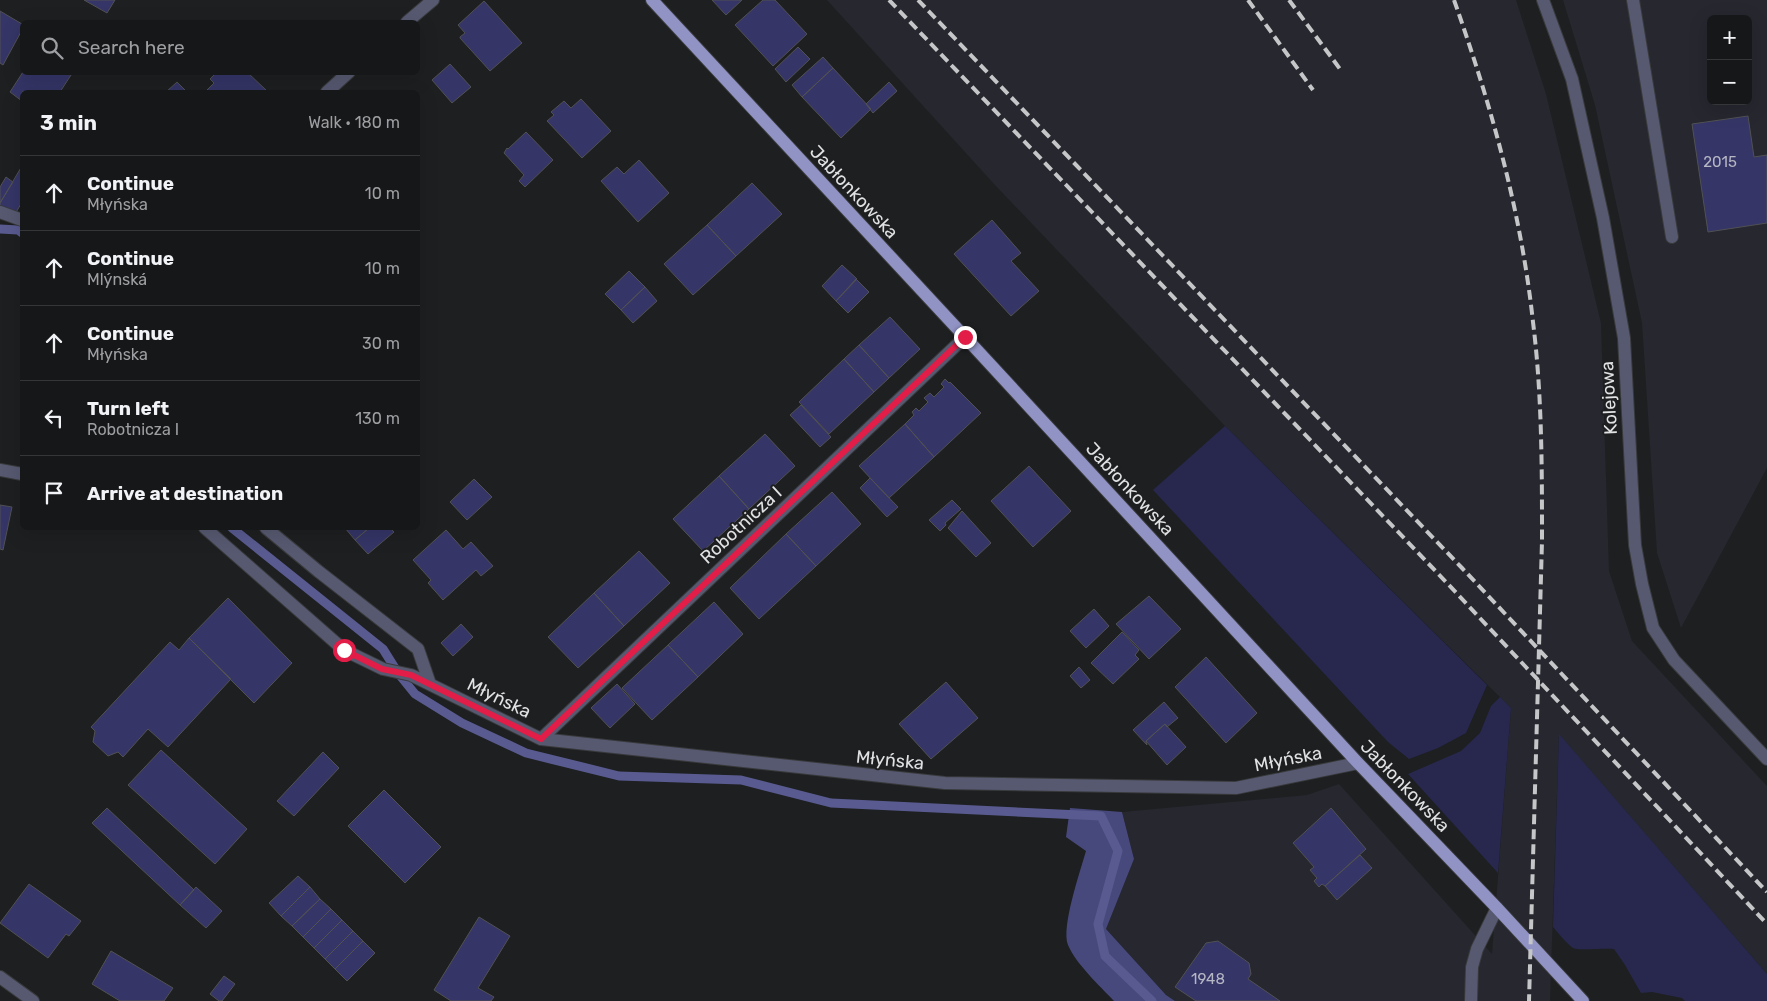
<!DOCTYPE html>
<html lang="en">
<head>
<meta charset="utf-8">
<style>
	body { margin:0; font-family:Rubik,sans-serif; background:#1f2022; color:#f1f3f6 }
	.controls { position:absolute; right:15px; top:15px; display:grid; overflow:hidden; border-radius:8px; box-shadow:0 5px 20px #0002 }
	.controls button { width:45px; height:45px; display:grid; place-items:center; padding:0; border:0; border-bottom:1px solid #353638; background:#161719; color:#f1f3f6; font:25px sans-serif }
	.stop { position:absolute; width:15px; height:15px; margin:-11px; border:4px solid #e11d48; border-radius:50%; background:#fff }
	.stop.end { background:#e11d48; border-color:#fff; box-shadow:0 1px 5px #0008 }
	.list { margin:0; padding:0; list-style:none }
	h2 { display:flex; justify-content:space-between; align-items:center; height:65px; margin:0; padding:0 20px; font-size:21px }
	h2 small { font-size:16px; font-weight:400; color:#9e9fa2 }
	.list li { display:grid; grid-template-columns:32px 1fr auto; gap:15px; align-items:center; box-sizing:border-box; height:75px; padding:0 20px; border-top:1px solid #353638 }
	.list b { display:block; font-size:19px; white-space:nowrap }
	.list p { margin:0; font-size:16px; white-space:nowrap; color:#9e9fa2 }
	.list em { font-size:16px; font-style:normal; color:#9e9fa2 }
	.icon { flex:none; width:28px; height:28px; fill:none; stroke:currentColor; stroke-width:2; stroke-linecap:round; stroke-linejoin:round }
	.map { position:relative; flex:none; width:1767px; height:1001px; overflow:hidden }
	.search { position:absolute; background:#161719; box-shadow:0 5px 20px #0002; left:20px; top:20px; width:400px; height:55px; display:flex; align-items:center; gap:12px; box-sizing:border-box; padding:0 18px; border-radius:8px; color:#9e9fa2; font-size:19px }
	.panel { position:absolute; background:#161719; box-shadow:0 5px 20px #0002; left:20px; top:90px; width:400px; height:440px; border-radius:8px }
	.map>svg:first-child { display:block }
	.built { fill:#26272f; fill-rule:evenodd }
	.green { fill:#28284e }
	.forest { fill:#47497c }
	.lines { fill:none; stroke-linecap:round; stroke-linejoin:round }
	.stream { stroke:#595b90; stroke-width:9 }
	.building { fill:#353567; stroke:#515154 }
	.minor-casing { stroke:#393a3c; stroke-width:14 }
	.major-casing { stroke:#393a3c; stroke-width:14 }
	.minor { stroke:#575971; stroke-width:12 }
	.major { stroke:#9093c4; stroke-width:12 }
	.rail { stroke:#c5c6c7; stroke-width:4; stroke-dasharray:10 5; stroke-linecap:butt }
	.route { stroke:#e11d48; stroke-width:6 }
	.labels { text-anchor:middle; stroke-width:4; stroke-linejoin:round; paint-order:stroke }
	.number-label { font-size:15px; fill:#b6b7c4 }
	.street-label { font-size:18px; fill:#e1e2e3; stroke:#1e1f21 }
</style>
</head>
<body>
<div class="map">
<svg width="1767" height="1001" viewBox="0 0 1767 1001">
	<rect width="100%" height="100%" fill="#1e1f21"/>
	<path class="built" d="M827,0H1516L1546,94L1601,323L1609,571L1632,641L1767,786V974L1559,735L1550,1001H1175L1166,995L1106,929L1134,859L1122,812L1307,795L1339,784L1492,954L1511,708L1225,426L994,184Z
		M1563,0H1767V468L1681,628L1657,553L1642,323L1595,105ZM1711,19H1748V101H1711Z"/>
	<path class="green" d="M1225,426L1487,685L1466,733L1438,748L1409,759L1388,742L1153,490Z
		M1500,697L1511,708L1498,873L1408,774L1461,751L1480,733L1491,706Z
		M1559,734L1767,974V1001H1685L1682,998L1652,992L1641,993L1625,965L1614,949C1604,948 1578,951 1573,948C1566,943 1559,934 1553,927Z"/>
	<path class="forest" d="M1070,808L1122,812L1134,859L1106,929L1166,995L1175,1001H1114C1100,986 1076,964 1068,945C1061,927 1080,872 1086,851L1066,837Z"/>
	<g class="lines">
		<path class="stream" d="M0,229L18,230L22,233
			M232,528L383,649L398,673L415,694L462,723L526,753L619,776L741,780L831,803L1101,816L1118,851L1098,924L1105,956L1152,1001"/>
	</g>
	<path class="building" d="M84,0H115L107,13Z
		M712,0H742L726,15Z
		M763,0H775L807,34L773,66L735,25Z
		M484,1L522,43L490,71L460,38V37L465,33L458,25Z
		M0,11L22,24V30L3,65L0,63Z
		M798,47L810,59L786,82L775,69Z
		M823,57L833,68L802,97L792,85Z
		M450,64L471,87L452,103L432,80Z
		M833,68L871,109L841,138L802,97Z
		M23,72H73L60,92H22V101L10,92Z
		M217,72H247L266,90L264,92H205L214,83L210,79Z
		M177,82L187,92H166Z
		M889,82L897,91L873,113L866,104Z
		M581,99L611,131L582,158L547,121L554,115L551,112L564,101L571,108Z
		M1748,116L1754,157L1767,155V223L1708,232L1692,124Z
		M526,132L553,160L525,187L519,181L524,175L504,153L507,148L508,149Z
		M639,160L669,193L638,222L601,181L617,167L624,174Z
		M22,166V202L14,216L0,208V203Z
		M6,177L13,182L0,203V187Z
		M752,183L782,214L736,256L707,225Z
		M992,220L1021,253L1011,261L1039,291L1011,316L954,254Z
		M707,225L736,256L693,295L664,264Z
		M842,265L857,279L836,301L822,286Z
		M629,271L645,287L621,310L605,294Z
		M856,279L869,292L848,313L836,301Z
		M645,287L657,301L633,323L621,310Z
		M890,317L920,349L889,378L859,345Z
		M859,345L889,378L874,392L844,359Z
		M844,359L874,392L829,434L799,402Z
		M945,379L949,383L950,382L981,413L934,457L905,424L914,415L912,412L916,408L919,411L928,402L924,398L930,393L934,397L944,387L941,384Z
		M801,405L831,437L820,447L790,415Z
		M905,424L934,457L889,498L859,466Z
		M765,434L795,466L749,509L719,476Z
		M1029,466L1071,511L1033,547L991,501Z
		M719,476L749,509L703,551L673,519Z
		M870,478L898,507L887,517L860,488Z
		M474,479L492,497L467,520L450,502Z
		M832,492L861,524L816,566L786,534Z
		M952,500L961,509L945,523L946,525L940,531L929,520Z
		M0,505L12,507L3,550L0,549Z
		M962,511L991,543L976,557L948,528Z
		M345,528H369L355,540Z
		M369,528H390L394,532L368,554L355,540Z
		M446,530L463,549L471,542L493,566L481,576L476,570L443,600L428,583L431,580L413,560Z
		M786,534L816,566L759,619L730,588Z
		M639,551L670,583L624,626L594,593Z
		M594,593L624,626L578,668L548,637Z
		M1149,596L1181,629L1149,659L1116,624Z
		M228,598L292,663L254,703L189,638Z
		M714,602L743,634L698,677L668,645Z
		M1094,609L1109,626L1086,648L1070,631Z
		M461,624L473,637L453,656L441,643Z
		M1122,632L1139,650L1135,655L1139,659L1113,684L1091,663Z
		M189,638L231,679L168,747L148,729L123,757L118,752L108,756L93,742L95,731L91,727L170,642L179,650Z
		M668,645L698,677L652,720L622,688Z
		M1206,657L1257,713L1226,743L1175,687Z
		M1079,667L1090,680L1081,688L1070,676Z
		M946,682L978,718L931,759L899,724Z
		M617,684L635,704L610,728L591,708Z
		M1164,702L1178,718L1167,727L1165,724L1146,741L1147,745L1133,730Z
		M1165,724L1186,747L1167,765L1146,741Z
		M161,750L247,829L215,864L128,785Z
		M323,752L339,768L294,816L277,801Z
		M384,790L441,847L405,883L348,826Z
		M107,808L194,890L180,905L92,823Z
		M1331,808L1366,849L1325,886L1322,884L1319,887L1314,881L1317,878L1310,870L1314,867L1293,843Z
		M1360,855L1372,868L1337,900L1325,886Z
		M298,876L310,887L281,916L269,903Z
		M29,884L81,921L69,936L66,934L48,958L0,923Z
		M196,887L222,911L206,928L180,905Z
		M310,887L320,899L292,926L281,916Z
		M320,899L331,909L303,937L292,926Z
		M331,909L342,920L314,948L303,937Z
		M479,917L510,936L478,988L494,997L491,1001H451L434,990Z
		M342,920L353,931L325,959L314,948Z
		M353,931L363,941L335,969L325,959Z
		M363,941L375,953L347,981L335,969Z
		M1218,941L1249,963L1251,974L1248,979L1280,1001H1196L1175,987L1206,943Z
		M111,951L173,988L164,1001H120L92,984Z
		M224,976L235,984L222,1001H219L210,994Z"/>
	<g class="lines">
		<g class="minor-casing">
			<path id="minor" d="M1543,0L1572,79L1603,218L1624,338L1635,545L1642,584L1653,628L1674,660L1767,759
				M1633,0L1672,237
				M407,22L433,0
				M327,92L349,72
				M0,212L22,220
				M0,470L22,474
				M205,528L344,650L383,669L411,675L541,739L945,783L1236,788L1358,763
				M266,528L318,571L418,649L430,684
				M541,739L965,337
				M0,977L33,1001
				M1471,1001L1472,967L1477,949L1497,908"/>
		</g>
		<g class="major-casing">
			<path id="major" d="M652,0L965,337L1358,763L1497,908L1583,1001"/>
		</g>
		<use href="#minor" class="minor"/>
		<use href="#major" class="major"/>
		<path class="rail" d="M889,0L1447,583L1767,924
			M918,0L1462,568L1767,892
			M1248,0L1313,90
			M1289,0L1340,69
			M1454,0C1491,105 1521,211 1533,322C1542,394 1542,468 1542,541L1529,1001"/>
	</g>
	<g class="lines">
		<path class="route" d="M344,650L382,669L411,675L541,739L965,337"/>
	</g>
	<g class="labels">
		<g class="number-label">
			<text x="1720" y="167">2015</text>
			<text x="1208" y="984">1948</text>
		</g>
		<g class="street-label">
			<text transform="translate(854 192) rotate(47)" y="6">Jabłonkowska</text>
			<text transform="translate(1609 398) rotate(-93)" y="6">Kolejowa</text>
			<text transform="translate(1130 489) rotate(47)" y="6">Jabłonkowska</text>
			<text transform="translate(741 525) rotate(-43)" y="6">Robotnicza I</text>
			<text transform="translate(499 698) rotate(26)" y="6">Młyńska</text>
			<text transform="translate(1288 759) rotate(-11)" y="6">Młyńska</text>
			<text transform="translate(890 760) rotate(6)" y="6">Młyńska</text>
			<text transform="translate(1405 786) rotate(46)" y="6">Jabłonkowska</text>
		</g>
	</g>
</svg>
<div class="controls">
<button>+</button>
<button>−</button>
</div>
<div class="stop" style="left:344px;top:650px"></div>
<div class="stop end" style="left:965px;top:337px"></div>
<div class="search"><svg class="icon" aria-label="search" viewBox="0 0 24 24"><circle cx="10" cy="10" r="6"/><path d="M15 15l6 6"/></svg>Search here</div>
<section class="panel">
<h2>3 min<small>Walk · 180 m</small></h2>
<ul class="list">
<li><svg class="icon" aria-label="ahead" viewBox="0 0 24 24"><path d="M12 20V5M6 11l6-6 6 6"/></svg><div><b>Continue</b><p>Młyńska</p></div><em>10 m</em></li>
<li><svg class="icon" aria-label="ahead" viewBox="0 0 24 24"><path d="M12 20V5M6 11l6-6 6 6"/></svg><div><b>Continue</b><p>Mlýnská</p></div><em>10 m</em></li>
<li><svg class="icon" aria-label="ahead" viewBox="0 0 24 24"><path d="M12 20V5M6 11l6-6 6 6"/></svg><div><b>Continue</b><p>Młyńska</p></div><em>30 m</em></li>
<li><svg class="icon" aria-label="left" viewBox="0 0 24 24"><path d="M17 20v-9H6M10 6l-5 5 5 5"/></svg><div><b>Turn left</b><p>Robotnicza I</p></div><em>130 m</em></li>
<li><svg class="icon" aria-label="arrive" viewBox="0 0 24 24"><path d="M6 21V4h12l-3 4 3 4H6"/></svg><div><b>Arrive at destination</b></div></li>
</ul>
</section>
</div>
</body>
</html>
